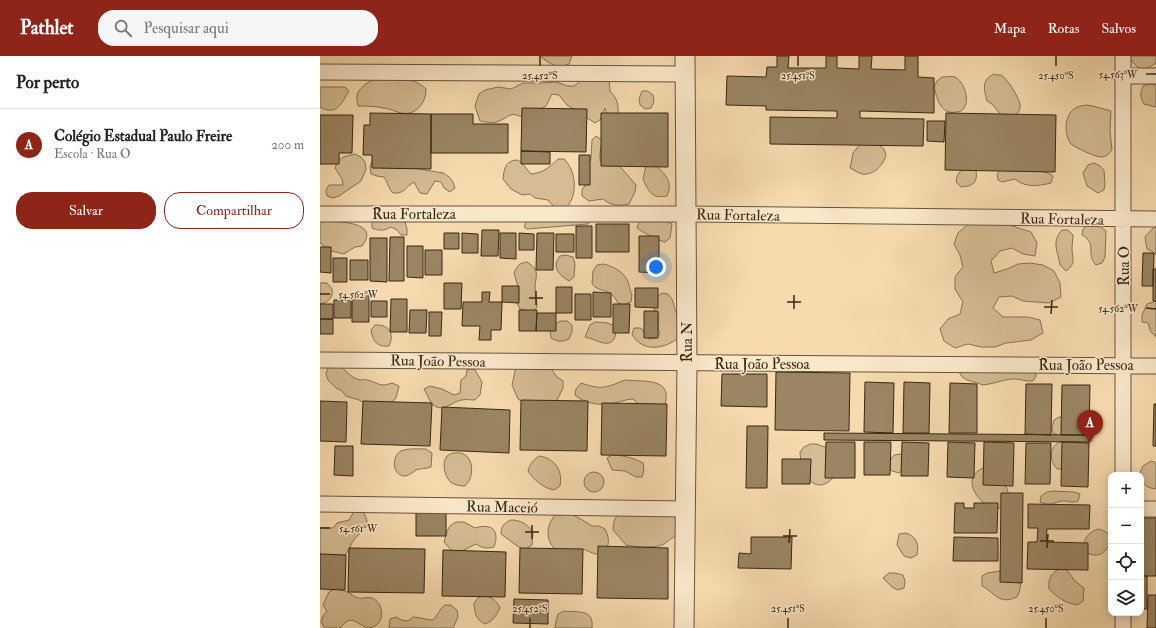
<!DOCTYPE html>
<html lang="pt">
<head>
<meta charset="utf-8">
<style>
	body { margin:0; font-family:"IM FELL Double Pica",serif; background:#f6f6f6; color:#202124 }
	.controls { position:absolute; right:12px; bottom:12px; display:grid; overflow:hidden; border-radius:8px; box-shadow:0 2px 10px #0003 }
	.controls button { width:36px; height:36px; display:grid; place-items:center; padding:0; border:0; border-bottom:1px solid #e0e0e0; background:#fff; color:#202124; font:20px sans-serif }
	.you { position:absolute; left:336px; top:211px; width:14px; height:14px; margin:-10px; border:3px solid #fff; border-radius:50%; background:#1a73e8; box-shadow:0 0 0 6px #1a73e833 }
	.badge { display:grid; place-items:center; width:26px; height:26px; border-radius:50%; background:#8f2418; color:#fff; font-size:13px; font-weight:700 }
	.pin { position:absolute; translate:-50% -33px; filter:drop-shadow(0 1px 2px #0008) }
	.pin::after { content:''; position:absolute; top:21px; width:14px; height:12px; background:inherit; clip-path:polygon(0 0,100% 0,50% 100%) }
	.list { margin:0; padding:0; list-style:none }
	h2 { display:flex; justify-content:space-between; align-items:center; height:52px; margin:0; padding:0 16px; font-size:17px }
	h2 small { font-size:13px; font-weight:400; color:#757577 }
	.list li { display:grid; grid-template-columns:26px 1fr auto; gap:12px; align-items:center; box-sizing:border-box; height:72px; padding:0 16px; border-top:1px solid #e0e0e0 }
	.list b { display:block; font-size:15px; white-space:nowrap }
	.list p { margin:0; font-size:13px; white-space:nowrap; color:#757577 }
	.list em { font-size:13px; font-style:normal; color:#757577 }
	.actions { display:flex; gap:8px; padding:12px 16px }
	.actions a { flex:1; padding:9px 0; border:1px solid #8f2418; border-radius:16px; text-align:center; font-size:14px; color:#8f2418 }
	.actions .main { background:#8f2418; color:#fff }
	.icon { flex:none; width:22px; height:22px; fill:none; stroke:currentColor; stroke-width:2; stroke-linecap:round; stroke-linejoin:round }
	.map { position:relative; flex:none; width:836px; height:572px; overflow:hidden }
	header { display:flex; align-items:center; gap:24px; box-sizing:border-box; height:56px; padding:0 20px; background:#8f2418; color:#fff }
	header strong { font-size:19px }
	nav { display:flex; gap:22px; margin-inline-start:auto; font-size:14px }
	.search { width:280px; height:36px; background:#f6f6f6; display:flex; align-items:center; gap:10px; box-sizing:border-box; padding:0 14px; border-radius:16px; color:#757577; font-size:15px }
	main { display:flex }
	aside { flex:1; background:#fff }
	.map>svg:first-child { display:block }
	.green { fill:#d6bc94; stroke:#867254 }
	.building { fill:#9b8564; stroke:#372713 }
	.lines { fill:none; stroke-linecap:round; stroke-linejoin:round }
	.minor-casing { stroke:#67543a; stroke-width:17 }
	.tertiary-casing { stroke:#67543a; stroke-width:21 }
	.minor { stroke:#fae8cb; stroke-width:15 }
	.tertiary { stroke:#fae8cb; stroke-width:19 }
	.ticks { fill:none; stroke:#372713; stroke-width:1.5 }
	.labels { text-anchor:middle; stroke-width:3; stroke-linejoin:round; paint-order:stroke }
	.street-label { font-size:15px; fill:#372713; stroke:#fae8cb }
	.ticks-label { font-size:10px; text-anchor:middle; fill:#372713; stroke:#fae8cb; stroke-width:3; stroke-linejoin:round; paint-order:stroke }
</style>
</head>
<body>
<header>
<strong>Pathlet</strong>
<div class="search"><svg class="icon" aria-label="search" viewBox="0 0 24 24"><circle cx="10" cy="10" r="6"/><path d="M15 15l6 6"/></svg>Pesquisar aqui</div>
<nav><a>Mapa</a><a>Rotas</a><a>Salvos</a></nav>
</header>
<main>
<aside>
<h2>Por perto<small></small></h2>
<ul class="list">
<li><span class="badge">A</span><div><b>Colégio Estadual Paulo Freire</b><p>Escola · Rua O</p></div><em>200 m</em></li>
</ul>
<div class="actions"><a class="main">Salvar</a><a>Compartilhar</a></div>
</aside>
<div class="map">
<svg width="836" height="572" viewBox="0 0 836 572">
	<rect width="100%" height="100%" fill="#f7dbaf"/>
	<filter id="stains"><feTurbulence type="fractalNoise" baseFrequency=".005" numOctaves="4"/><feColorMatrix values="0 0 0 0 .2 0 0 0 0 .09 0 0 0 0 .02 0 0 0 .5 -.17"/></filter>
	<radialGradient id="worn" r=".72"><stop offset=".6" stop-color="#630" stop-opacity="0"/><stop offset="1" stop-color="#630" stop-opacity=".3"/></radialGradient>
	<path class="green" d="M220,0H252L249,8C237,13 230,8 220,0Z
		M809,0H836V7C822,17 817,14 809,0Z
		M674,18C675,19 680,19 681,19C687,22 702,45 700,52C699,57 695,60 692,63L681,59L672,48L667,45C664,33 661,24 674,18Z
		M622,21C626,21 631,20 635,21C644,25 650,44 644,52C642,55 640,56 636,56C621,59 617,43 614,31L617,25Z
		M57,22C75,23 93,20 106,33C106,47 96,60 81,57C75,56 70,52 63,52C55,50 46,50 38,50C38,47 36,43 37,40C38,31 50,25 57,22Z
		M264,22H289L290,35C297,42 299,49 298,59L288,63L285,52L280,64L275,67L247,49L239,39L232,38L226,50L202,61C189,55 190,61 179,65C173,68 166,66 160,65L155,50L159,38L165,34L178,31L191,33L203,27H222L236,26L248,30H254Z
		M828,28L836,29V51L824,48C820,41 820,37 823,30Z
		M0,31H25L29,35C21,48 17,60 0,51Z
		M322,35H328L333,39L334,46L331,52L325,53L320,49L319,43Z
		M766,49L773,50L791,55L790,75L792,94C790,97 786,101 782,101C777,102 754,91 751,88C744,79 744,60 754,53C757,50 762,50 766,49Z
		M276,80L282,84L280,98V105L286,109L298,108L316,129L315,136L309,148C299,150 291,150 283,143L269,145L262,140V134L266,128L268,110L271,103L272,84Z
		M541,87L559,89L564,93L566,99C564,108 554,120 542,118C538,117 534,114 530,112L533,97Z
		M35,98L41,101L45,106L46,113L41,125L19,140L13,142L7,140L6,134L9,129H23L22,123L15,112C19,100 24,101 35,98Z
		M238,103H244C266,124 249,173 228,144L215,142L210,138L202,139L191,133L183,123C184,112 186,104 198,104C204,108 206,113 211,118C223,117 230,111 238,103Z
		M52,105L123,117C130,121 133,124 135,132L130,136L124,132L121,126L115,125L107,138L100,137L94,126C85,131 85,138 73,137C68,132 68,127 64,121L57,120L51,118L50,111Z
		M332,107C344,116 354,125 347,140C332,143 329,136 323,123L326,110Z
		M774,107L780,110L784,114L785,128L784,134L778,137L767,130L763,117L768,109Z
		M644,110L656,114C658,127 653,130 641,131L636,126L637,120Z
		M681,113L721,115L728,117L733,120L731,127C719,130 705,132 695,123L682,126L678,124L677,118Z
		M209,163L271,165L268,168L207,173L204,171L206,166Z
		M80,164L85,166L87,173V179H81L77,174L71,171C64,175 59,175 52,172V165Z
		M322,164H343L352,168L350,182L345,186C339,185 322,176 317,172L319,166Z
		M0,165C14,166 62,164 42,190L35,191L24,198L11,195L0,187Z
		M648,168H686L711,176L717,187L715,200L703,198L692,192L680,195L671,205L674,217L687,213L698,208L710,207L723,209L734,215L740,227L741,241L729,247L703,245L692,240L679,241L673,252L683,261H708L720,264L723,277L711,284L686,287L675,291H661L648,288L635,292L624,285L620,273L628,263L640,258L643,246L635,233V221L643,211L640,199L634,188L638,177Z
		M768,169L781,171L786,175L785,201L782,207L776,209C765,197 778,188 762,179L763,173Z
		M836,169V199L833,196L827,193L825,181Z
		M742,174H748L753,179C753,183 752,188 752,192C752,203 757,207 746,215L740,209C738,196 731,186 742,174Z
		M246,199L253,201L255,208L254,221L249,225C239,219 231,211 240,200Z
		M207,206C220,214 216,219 215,231C215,238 217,244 217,251L213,256L200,253L197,247L199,234L194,217C197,210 199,207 207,206Z
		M283,208C291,209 304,216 307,224C310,229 309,233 312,239L311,246L304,249L298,247C289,229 282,239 272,228L273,215L277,209Z
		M0,227H7L12,233C13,242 9,246 0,248Z
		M342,237L348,238L352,243L356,256L359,262L358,282C344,294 321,296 312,278L314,272H321L329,283L336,282L340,278L338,272L339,258L334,254L337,241Z
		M836,245V281L831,276L828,267L822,266V259L827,248Z
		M240,265H247L252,269V276L249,283C242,286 238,286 231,282L230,272L235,268Z
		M275,266L288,267L295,270C297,278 295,289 284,287C278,286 271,282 265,281L270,269Z
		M55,269C69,268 75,278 69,290C57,291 53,286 51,274Z
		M20,309C26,315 32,323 41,324C43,324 45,323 47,324C58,326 59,332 72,327L79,330L76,342L71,347L50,350L39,344L26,340L22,335L16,332L8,324L6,318L8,311Z
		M229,310L237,321L243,325V332L237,344L231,347H204L198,343L192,329L196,311Z
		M151,313L155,314L162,326L160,339L155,344C151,344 146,343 142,344C132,345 123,358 112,348C109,344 107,338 104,333L110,330L122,333L134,339L140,337L141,324L146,320L147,314Z
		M715,313L716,320L713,325C706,326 699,322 691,323C682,324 673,328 663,329C654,325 640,325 639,314Z
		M305,324C324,326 355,321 344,351L322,352L313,343C306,343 301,346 294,347C281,350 265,348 255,339L256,333L261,327C282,334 285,332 305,324Z
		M739,361L746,362L745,383L733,377L732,371L734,364Z
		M739,386H745L748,392L744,413H737C729,404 729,392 739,386Z
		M490,388H496L508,392L513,422C493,442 481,415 480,396L484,391Z
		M106,393L112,397L111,411C106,413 101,412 96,414C93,416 89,419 86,420C72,421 71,400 81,395C88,392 99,393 106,393Z
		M132,397C137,397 141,396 145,399C153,403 153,418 149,425C148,427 146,428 145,430C140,430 136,429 132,427C125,423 121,407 127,400C128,399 131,398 132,397Z
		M580,398L586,401L587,408L579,417L572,415C568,409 569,405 574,399Z
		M292,399C302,399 314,402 323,407L324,414L322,421H316L305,415L292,414L287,402Z
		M219,400C235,402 243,415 240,430L234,434C223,432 214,424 208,415C210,408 213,404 219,400Z
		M831,405L836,407V433C827,432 821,428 821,419H819L823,410Z
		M669,410C678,420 693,432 687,446C677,470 626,421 669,410Z
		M264 426a10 10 0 1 1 20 0a10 10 0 1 1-20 0Z
		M733,435L754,436L760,438L758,445C751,447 752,446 746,445C735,444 733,452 720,446L721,440L727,436Z
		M41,453C54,471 43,472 33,485C29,492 28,498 21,502L0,498V472H13L17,467L29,464L35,454Z
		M306,455L325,460L358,455L359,480C350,481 350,485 342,489C334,492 314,491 306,489L293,474C293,464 296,458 306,455Z
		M248,457L261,463L272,470H279L285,473C290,483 290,491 282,498H275L263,493L257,496L236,494C225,484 226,470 235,459Z
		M191,464C201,464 207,468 213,476L212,489L206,493L200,492L181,478C181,470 184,467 191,464Z
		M137,466H144L155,472C172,467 180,474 174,491C167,493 162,492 156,488L138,497L132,495L124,486C127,476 127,469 137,466Z
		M778,473C786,475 791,478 791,487C783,498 780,502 766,497C761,485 767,477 778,473Z
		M586,477C597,481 599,488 597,499L591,502L584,500L577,489L579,478Z
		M741,512L747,514L755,525L764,532L763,545L757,549C745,547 737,541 729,533C728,522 731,517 741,512Z
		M680,515C696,519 706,523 697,541C678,549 677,538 662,530V520L667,517Z
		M569,517H575L583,519L585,525L584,532L578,534L572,531L563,522Z
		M15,533C19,534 23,534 27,536C31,537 33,541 38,542C43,543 49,540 54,543C65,549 65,572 47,572C34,566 32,558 20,572H5L1,566L3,560L7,555L3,549L9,536Z
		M164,539C173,542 176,544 180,552C176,560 173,565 165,568C155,563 155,557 154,547L158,542Z
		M125,549H131L137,554L138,561L133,572H69L70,563L76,561L81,564L88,565L93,561C100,561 105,564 113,564C118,559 119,553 125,549Z
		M244,555C258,557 274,552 272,572H235L236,565L238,558Z"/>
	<path class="building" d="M457,0H469L468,12H506V0H517V12L539,13V0H552L551,13L585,14V0H598V21L614,22V57L540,55V62L604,63L603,90L450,88V61L517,62V55L446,54V50L406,49L407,20L446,21L447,11H457Z
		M202,52L267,53L266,96L201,95Z
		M50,57L111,58V113L52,112V99H43L44,69H50Z
		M281,57H348V111L281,110Z
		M626,57L736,59L735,116L625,114Z
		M111,58H153V68H188V97H111Z
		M0,59H33L32,97H19V108H0Z
		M607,65H625L624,86L607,85Z
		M201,95L230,96V108H201Z
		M259,99H270V129H259Z
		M276,168H309V196H276Z
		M256,170H272V202H256Z
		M162,174H179L178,200H161Z
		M124,177H139V193H124Z
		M142,177L158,178V197H142Z
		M180,177H196V203L180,202Z
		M199,177L214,178V194H199Z
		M217,177H234L233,214H216Z
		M236,178H254V196H236Z
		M319,180H339V217L319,216Z
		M70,181H84V225H69Z
		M50,182H67V226L50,225Z
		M87,190H103V222L87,221Z
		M0,191H11V217L0,216Z
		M105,194H122V219H105Z
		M823,197H834L833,230H822Z
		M13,202H27V226H13Z
		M30,204H48V224H30Z
		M833,213H836V245H833Z
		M124,227H142L141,253H124Z
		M182,230H199V247L182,246Z
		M236,231H252V257H236Z
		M315,232H338V252L315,251Z
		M162,236H170L169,246H182L181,274H171V284H159L160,270H142L143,246H162Z
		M273,236L291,237V261H273Z
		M32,237L49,238V266H32Z
		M255,238H271V264H255Z
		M71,243H87V276H70Z
		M14,244H31V262H14Z
		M51,245H67V261H51Z
		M0,248H13V263H0Z
		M293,248H310L309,277H293Z
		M90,254H107L106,277H89Z
		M199,254H217L216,275H199Z
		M324,255H338V282H324Z
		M109,256H122L121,280H109Z
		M217,257H236V275H216Z
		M0,263H13V278H0Z
		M456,316L530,317L529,375L455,374Z
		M402,318H447V351L401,350Z
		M545,326L574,327L573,377L544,376Z
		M584,326L610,327L609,377H583Z
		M630,327L657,328V377H629Z
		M706,328H732L731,379L705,378Z
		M742,329H770L769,379H741Z
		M201,344L268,345L267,395L200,394Z
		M0,345L27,346L26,386L0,385Z
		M43,345L112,347L110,390L41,388Z
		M282,347L347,348L346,400L281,399Z
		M834,348H836V390H833Z
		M122,351L190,354L189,397L120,394Z
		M427,370H448L447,432H426Z
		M504,377L769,379V386L504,384Z
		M506,386H535V422H505Z
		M544,386H571L570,419H544Z
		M582,386L609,387L608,420H581Z
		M628,386L655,387L654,422L627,421Z
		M664,386L694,387L693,430L663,429Z
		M742,386L769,387L768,431L741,430Z
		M706,387H731L730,428H705Z
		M15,390H33V420L14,419Z
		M462,403H491L490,428H462Z
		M681,437H703L702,527L680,526Z
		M635,447H644V452H654V447H678L677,477H634Z
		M708,448L770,449L769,473H727L726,486L768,487V514L707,513L708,486H717L718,472H708Z
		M96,456H126V480H96Z
		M823,462H836V520H822Z
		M431,481H472L471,513L418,512L419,497L431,498Z
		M634,481L678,482V505H633Z
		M278,490L348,492V543L277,542Z
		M29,492L105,493L104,537L28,536Z
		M200,492L263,493L262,538L199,537Z
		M123,494L186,496L185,541L122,540Z
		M0,498L26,499L25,534L0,533Z
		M821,520H827V553H821Z
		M828,539H836V572H827Z
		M194,543L228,544V568L193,567Z"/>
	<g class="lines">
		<g class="minor-casing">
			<path id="minor" d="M0,16L365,18
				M803,20H836
				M0,158H366L836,163
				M0,304L836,310
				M803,419V0
				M0,448L365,453
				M821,453H836
				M803,557V572"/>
		</g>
		<g class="tertiary-casing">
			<path id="tertiary" d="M364,572L367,308L365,0"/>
		</g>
		<use href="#minor" class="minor"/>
		<use href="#tertiary" class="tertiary"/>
	</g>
	<path class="ticks" d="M220,10V0M478,10V0M736,10V0M826,18H836M0,238H10M209,242H223M467,246H481M216,249V235M724,251H738M826,252L836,253M474,253V239M731,258L732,244M0,472H10M205,476H219M463,480H477M212,483V469M720,485H734M469,487L470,473M727,492L728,478M210,572V562M468,572V562M726,572V562"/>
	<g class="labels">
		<g class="street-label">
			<text x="94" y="163">Rua Fortaleza</text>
			<text transform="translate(418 159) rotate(1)" y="5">Rua Fortaleza</text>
			<text transform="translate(742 163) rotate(1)" y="5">Rua Fortaleza</text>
			<text transform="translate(804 210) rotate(-90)" y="5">Rua O</text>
			<text transform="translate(367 286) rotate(-90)" y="5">Rua N</text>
			<text transform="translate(118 305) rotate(1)" y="5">Rua João Pessoa</text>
			<text x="442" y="313">Rua João Pessoa</text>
			<text x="766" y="314">Rua João Pessoa</text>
			<text transform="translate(182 451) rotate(1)" y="5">Rua Maceió</text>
		</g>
	</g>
	<g class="ticks-label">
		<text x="798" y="22">54.563°W</text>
		<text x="220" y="23">25.452°S</text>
		<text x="478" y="23">25.451°S</text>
		<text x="736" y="23">25.450°S</text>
		<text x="38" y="242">54.562°W</text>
		<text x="798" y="256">54.562°W</text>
		<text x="38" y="476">54.561°W</text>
		<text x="210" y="556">25.452°S</text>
		<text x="468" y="556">25.451°S</text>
		<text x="726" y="556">25.450°S</text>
	</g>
	<rect width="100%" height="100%" filter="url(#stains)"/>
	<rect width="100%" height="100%" fill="url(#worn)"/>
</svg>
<div class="controls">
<button>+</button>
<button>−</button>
<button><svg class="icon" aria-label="locate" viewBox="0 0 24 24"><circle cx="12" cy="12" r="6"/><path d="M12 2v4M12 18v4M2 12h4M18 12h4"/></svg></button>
<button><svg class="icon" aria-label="layers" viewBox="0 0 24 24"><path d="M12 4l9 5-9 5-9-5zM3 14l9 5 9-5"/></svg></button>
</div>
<div class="you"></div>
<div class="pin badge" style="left:770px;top:387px">A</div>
</div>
</main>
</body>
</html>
